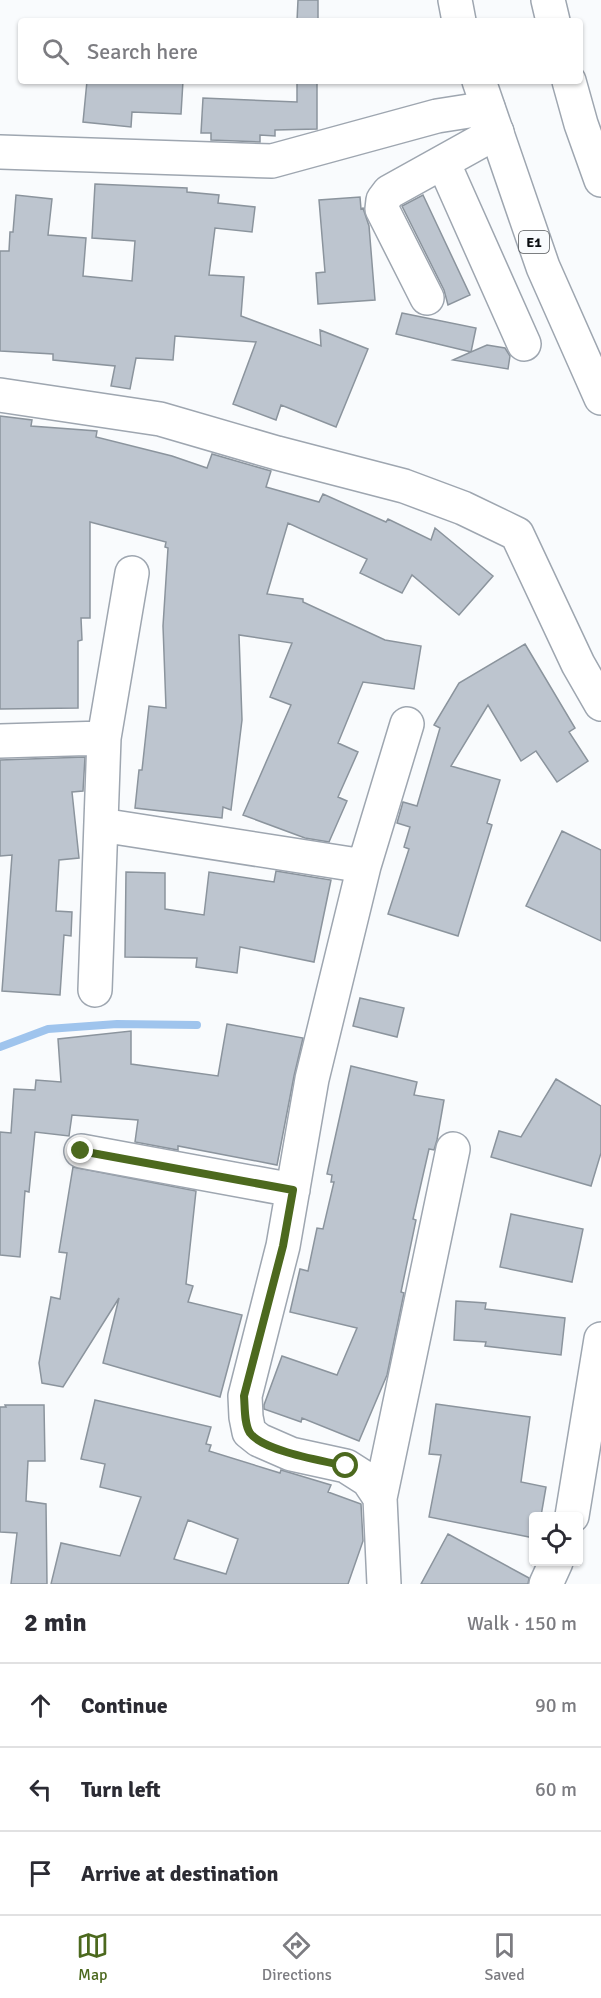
<!DOCTYPE html>
<html lang="en">
<head>
<meta charset="utf-8">
<style>
	body { margin:0; font-family:Signika,sans-serif; background:#f7f7f7; color:#2b2b33 }
	.controls { position:absolute; right:18px; bottom:18px; display:grid; overflow:hidden; border-radius:6px; box-shadow:0 2px 4px #0004 }
	.controls button { width:54px; height:54px; display:grid; place-items:center; padding:0; border:0; border-bottom:2px solid #e1e1e2; background:#fff; color:#2b2b33; font:30px sans-serif }
	.stop { position:absolute; width:18px; height:18px; margin:-14px; border:4px solid #4c691e; border-radius:50%; background:#fff }
	.stop.end { background:#4c691e; border-color:#fff; box-shadow:0 2px 6px #0008 }
	.list { margin:0; padding:0; list-style:none }
	h2 { display:flex; justify-content:space-between; align-items:center; height:78px; margin:0; padding:0 24px; font-size:26px }
	h2 small { font-size:20px; font-weight:400; color:#7c7c81 }
	.list li { display:grid; grid-template-columns:39px 1fr auto; gap:18px; align-items:center; box-sizing:border-box; height:84px; padding:0 24px; border-top:2px solid #e1e1e2 }
	.list b { display:block; font-size:22px; white-space:nowrap }
	.list em { font-size:20px; font-style:normal; color:#7c7c81 }
	.icon { flex:none; width:33px; height:33px; fill:none; stroke:currentColor; stroke-width:2; stroke-linecap:round; stroke-linejoin:round }
	.map { position:relative; flex:none; width:601px; height:1584px; overflow:hidden }
	.search { position:absolute; background:#fff; box-shadow:0 2px 4px #0004; left:18px; right:18px; top:18px; height:66px; display:flex; align-items:center; gap:15px; box-sizing:border-box; padding:0 21px; border-radius:6px; color:#7c7c81; font-size:22px }
	.sheet { height:330px; background:#fff }
	nav { display:flex; justify-content:space-around; align-items:center; box-sizing:border-box; height:84px; border-top:2px solid #e1e1e2; background:#fff; font-size:16px; color:#7c7c81 }
	nav a { display:grid; justify-items:center; gap:3px }
	nav .on { color:#4c691e }
	.map>svg:first-child { display:block }
	.lines { fill:none; stroke-linecap:round; stroke-linejoin:round }
	.stream { stroke:#9fc4ed; stroke-width:8 }
	.building { fill:#bdc5cf; stroke:#8b949d; stroke-width:1.5; fill-rule:evenodd }
	.minor-casing { stroke:#9ea6b0; stroke-width:36 }
	.major-casing { stroke:#9ea6b0; stroke-width:36 }
	.highway-casing { stroke:#9ea6b0; stroke-width:36 }
	.minor { stroke:#fff; stroke-width:33 }
	.major { stroke:#fff; stroke-width:33 }
	.highway { stroke:#fff; stroke-width:33 }
	.route { stroke:#4c691e; stroke-width:8 }
	.labels { text-anchor:middle; stroke-width:5; stroke-linejoin:round; paint-order:stroke }
	.shield { fill:#f9fbfd; stroke:#525558; stroke-width:1.5 }
	.shield-label { font-size:14px; font-weight:bold; fill:#0b0e11 }
</style>
</head>
<body>
<div class="map">
<svg width="601" height="1584" viewBox="0 0 601 1584">
	<rect width="100%" height="100%" fill="#f9fbfd"/>
	<g class="lines">
		<path class="stream" d="M0,1047L48,1029L117,1024L197,1025"/>
	</g>
	<path class="building" d="M298,0H318V21H297Z
		M87,81H183L181,114L132,112L131,127L83,122Z
		M297,81H317V129L275,130V136L260,135V142L211,140V133H201L203,98L297,102Z
		M95,184L187,188V192L219,195L218,203L255,207L252,232L215,228L209,275L244,277L241,316L321,346L320,330L368,349L336,427L281,405L276,420L233,404L256,342L175,336L173,360L136,358L130,389L111,386L115,366L53,360V354L0,351V251H9L10,232H13L16,195L52,199L48,235L86,238L83,276L132,281L135,241L92,238Z
		M423,195L470,295L448,305L444,290L402,206Z
		M360,197L361,209L363,208L369,226L375,300L318,304L316,273L325,272L319,200Z
		M402,313L476,328L471,352L487,345L505,348L510,356L508,369L453,360L471,352L396,334Z
		M0,416L32,420L31,426L97,431L96,437L172,456L207,468L212,454L271,471L266,487L319,502L323,494L386,522L388,519L431,540L435,528L493,576L459,615L412,575L402,593L360,573L367,559L288,523L267,594L303,599V602L385,640L421,646L414,689L363,682L338,743L358,752L338,797L347,801L329,842L305,838L243,815L291,705L270,697L292,643L239,635L242,720L231,810L223,807L222,818L135,808L139,770H142L149,706L166,708L163,626L168,548L165,547L166,542L90,522V618H81L82,640L78,641V708L0,709Z
		M525,644L575,728L569,732L588,761L557,782L536,751L521,761L488,705L451,766L500,780L487,823L492,825L458,936L388,914L409,849L404,847L410,827L397,823L403,802L417,806L440,728L434,725L459,683Z
		M85,757L83,791L72,792L79,858L59,860L56,911L72,912L71,936L64,935L60,995L2,991L12,855L0,856V760Z
		M562,831L601,850V941L526,906Z
		M276,871L331,880L314,962L240,947L237,973L196,967L197,958L125,957L126,872L165,873V909L204,915L209,872L274,882Z
		M360,998L404,1008L397,1037L353,1026Z
		M227,1024L303,1038L294,1076L277,1165L178,1146V1150L135,1142L138,1120L72,1115L69,1136L35,1132L29,1192L25,1191L20,1257L0,1255V1132L11,1133L14,1089L35,1090L36,1080L61,1082L58,1039L131,1031V1064L218,1076Z
		M351,1066L417,1082L414,1095L444,1100L437,1140L434,1150L429,1149L413,1219L416,1220L401,1292L404,1293L387,1375L359,1441L302,1418L301,1422L264,1409V1405L282,1356L337,1375L357,1328L290,1312L300,1269L308,1271L317,1228L323,1229L334,1182H331L332,1175L327,1174Z
		M556,1079L601,1106V1153L591,1186L491,1157L499,1131L521,1137Z
		M73,1167L196,1191L186,1284L193,1286L188,1302L242,1315L220,1397L103,1363L119,1298L63,1387L42,1383L39,1363L51,1297L60,1299L67,1253L59,1252Z
		M511,1214L583,1229L572,1282L500,1267Z
		M456,1301L486,1303L485,1309L565,1318L561,1355L485,1346L486,1342L454,1340Z
		M95,1400L211,1427L206,1444L211,1445L209,1451L280,1473L281,1470L331,1485L328,1492L361,1504L363,1541L348,1584H51L61,1543L120,1556L141,1497L100,1487L105,1464L81,1459ZM188,1520L238,1539L226,1574L174,1559Z
		M436,1404L530,1417L521,1482L546,1487L541,1516H534V1538L429,1517L441,1455L429,1454Z
		M5,1405H44L45,1461H28L26,1501L46,1504L47,1584H11L17,1533L0,1532V1407H6Z
		M448,1534L529,1578L528,1584H421Z"/>
	<g class="lines">
		<g class="minor-casing">
			<path id="minor" d="M0,152L272,161L437,116L488,108
				M443,162L524,344
				M427,298L382,209L383,200L389,192L497,132
				M0,395L160,419L277,453L404,486L463,508L517,534L578,664L601,704
				M0,741L104,738
				M101,825L364,866
				M95,990L104,738L132,573
				M81,1151L293,1190
				M380,1498L368,1480L346,1466L291,1454L259,1440L249,1432L246,1417L245,1396L283,1246L312,1079L364,866L407,724
				M384,1584L380,1498L453,1149"/>
		</g>
		<g class="major-casing">
			<path id="major" d="M572,1516L601,1339
				M546,1584L556,1562"/>
		</g>
		<g class="highway-casing">
			<path id="highway" d="M455,0L459,21
				M548,0L553,21
				M479,81L543,267L601,398
				M569,81L581,124L601,180"/>
		</g>
		<use href="#minor" class="minor"/>
		<use href="#major" class="major"/>
		<use href="#highway" class="highway"/>
	</g>
	<g class="lines">
		<path class="route" d="M81,1151L293,1190L283,1246L244,1396C245,1407 244,1424 250,1433C263,1451 323,1461 346,1466"/>
	</g>
	<g class="labels">
		<rect class="shield" x="519" y="231" width="30" height="22" rx="4.5"/>
		<g class="shield-label">
			<text x="534" y="247">E1</text>
		</g>
	</g>
</svg>
<div class="controls">
<button><svg class="icon" aria-label="locate" viewBox="0 0 24 24"><circle cx="12" cy="12" r="6"/><path d="M12 2v4M12 18v4M2 12h4M18 12h4"/></svg></button>
</div>
<div class="stop" style="left:346px;top:1466px"></div>
<div class="stop end" style="left:81px;top:1151px"></div>
<div class="search"><svg class="icon" aria-label="search" viewBox="0 0 24 24"><circle cx="10" cy="10" r="6"/><path d="M15 15l6 6"/></svg>Search here</div>
</div>
<section class="sheet">
<h2>2 min<small>Walk · 150 m</small></h2>
<ul class="list">
<li><svg class="icon" aria-label="ahead" viewBox="0 0 24 24"><path d="M12 20V5M6 11l6-6 6 6"/></svg><div><b>Continue</b></div><em>90 m</em></li>
<li><svg class="icon" aria-label="left" viewBox="0 0 24 24"><path d="M17 20v-9H6M10 6l-5 5 5 5"/></svg><div><b>Turn left</b></div><em>60 m</em></li>
<li><svg class="icon" aria-label="arrive" viewBox="0 0 24 24"><path d="M6 21V4h12l-3 4 3 4H6"/></svg><div><b>Arrive at destination</b></div></li>
</ul>
</section>
<nav>
<a class="on"><svg class="icon" aria-label="map" viewBox="0 0 24 24"><path d="M3 6l6-2 6 2 6-2v14l-6 2-6-2-6 2zM9 4v14M15 6v14"/></svg>Map</a>
<a><svg class="icon" aria-label="directions" viewBox="0 0 24 24"><path d="M12 3l9 9-9 9-9-9zM9 14v-3h6M13 9l2 2-2 2"/></svg>Directions</a>
<a><svg class="icon" aria-label="saved" viewBox="0 0 24 24"><path d="M7 4h10v16l-5-4-5 4z"/></svg>Saved</a>
</nav>
</body>
</html>
